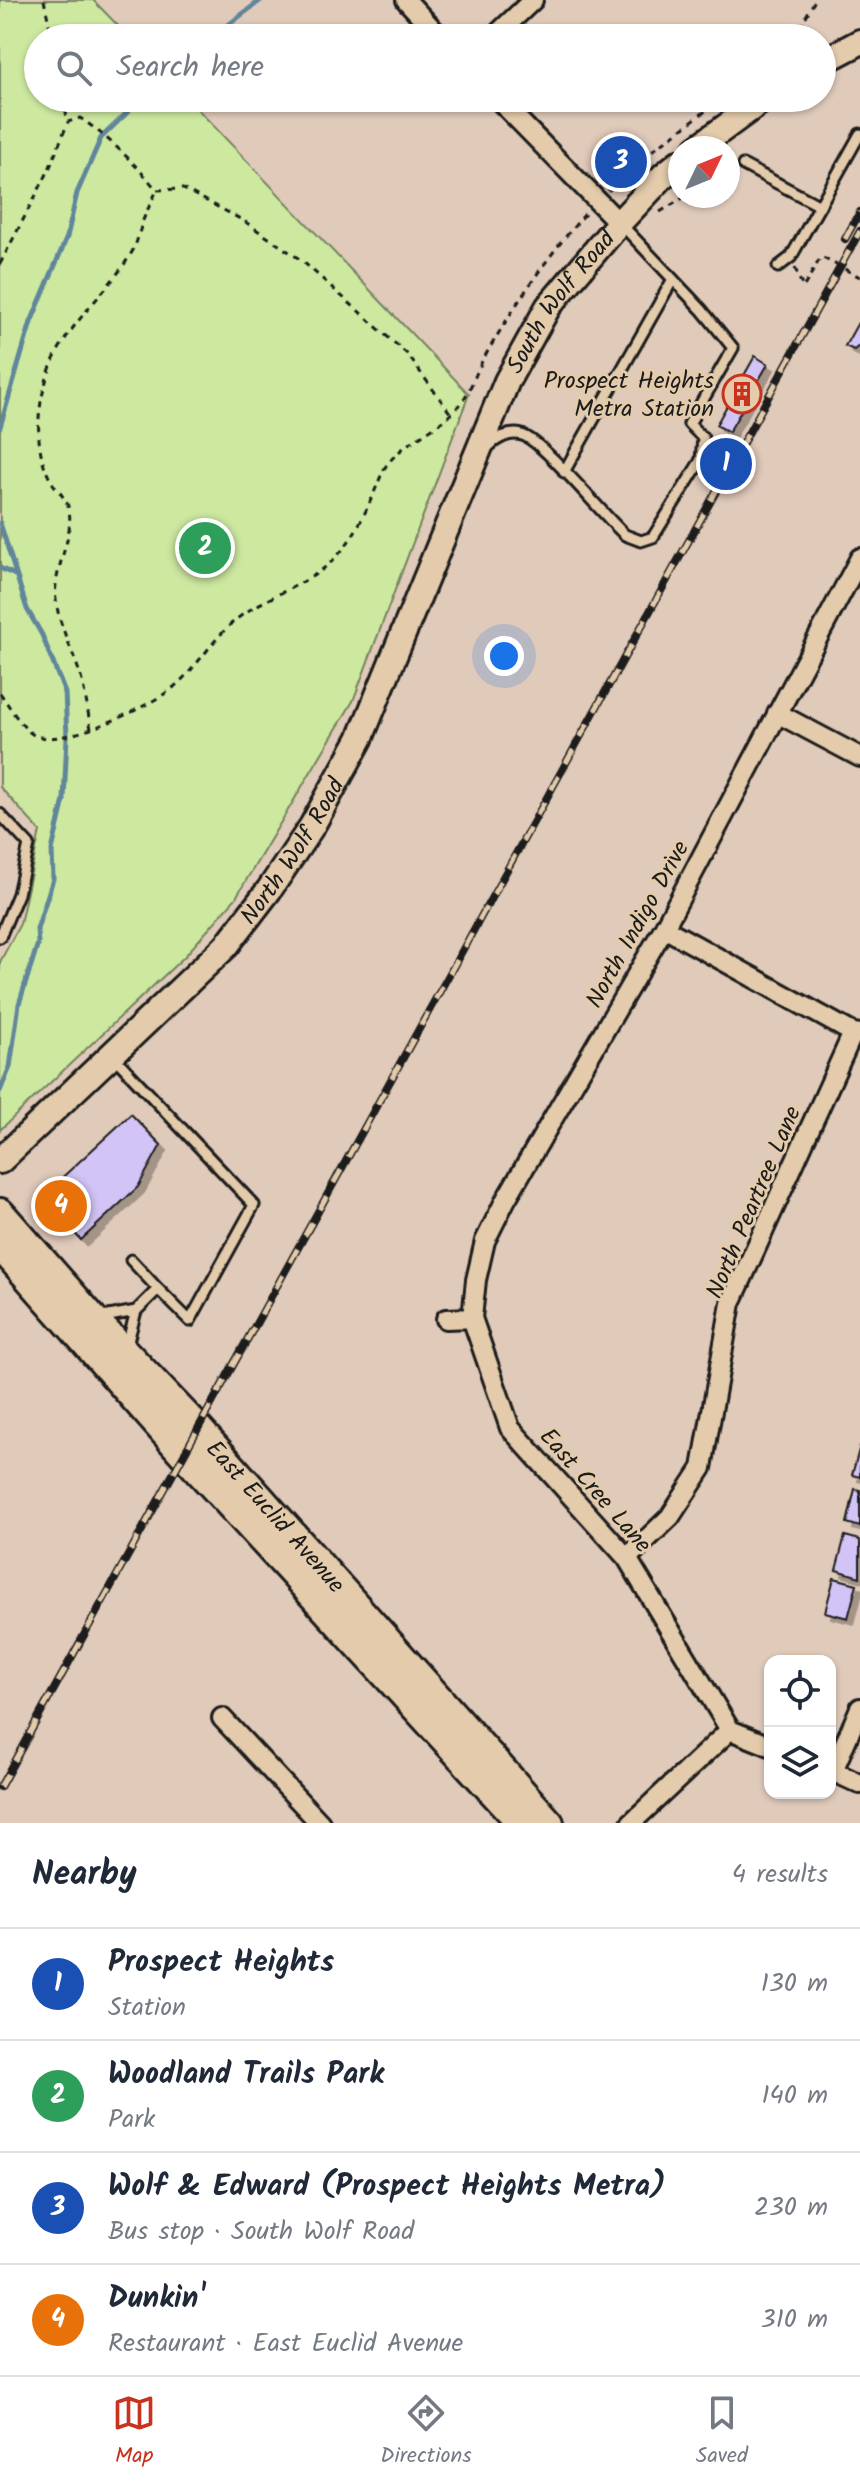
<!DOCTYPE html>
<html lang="en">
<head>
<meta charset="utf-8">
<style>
	body { margin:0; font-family:Kalam,sans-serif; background:#f2f2f3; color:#1f2937 }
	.controls { position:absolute; right:24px; bottom:24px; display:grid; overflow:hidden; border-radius:16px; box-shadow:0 2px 6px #0004 }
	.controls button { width:72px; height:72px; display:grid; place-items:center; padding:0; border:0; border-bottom:2px solid #e0e1e3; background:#fff; color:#1f2937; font:40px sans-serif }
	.compass { position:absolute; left:668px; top:136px; width:72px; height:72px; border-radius:50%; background:#fff; box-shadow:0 2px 6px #0004; rotate:47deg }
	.you { position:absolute; left:504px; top:656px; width:28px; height:28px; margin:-20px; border:6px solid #fff; border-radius:50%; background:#1a73e8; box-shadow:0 0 0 12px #1a73e833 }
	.badge { display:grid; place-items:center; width:52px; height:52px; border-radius:50%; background:#c8321e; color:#fff; font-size:26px; font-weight:700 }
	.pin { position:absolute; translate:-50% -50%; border:4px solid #fff; box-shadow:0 2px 8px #0006 }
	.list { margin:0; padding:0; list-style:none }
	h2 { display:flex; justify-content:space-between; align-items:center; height:104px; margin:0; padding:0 32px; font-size:34px }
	h2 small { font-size:26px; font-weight:400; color:#747a83 }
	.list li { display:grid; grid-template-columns:52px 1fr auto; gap:24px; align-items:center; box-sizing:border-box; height:112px; padding:0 32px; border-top:2px solid #e0e1e3 }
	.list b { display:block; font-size:30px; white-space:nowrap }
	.list p { margin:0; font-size:26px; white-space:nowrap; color:#747a83 }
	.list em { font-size:26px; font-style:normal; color:#747a83 }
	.icon { flex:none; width:44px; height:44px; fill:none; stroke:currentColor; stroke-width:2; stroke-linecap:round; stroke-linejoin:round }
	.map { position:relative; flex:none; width:860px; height:1823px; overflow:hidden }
	.search { position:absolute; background:#fff; box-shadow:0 2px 6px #0004; left:24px; right:24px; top:24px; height:88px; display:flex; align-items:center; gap:20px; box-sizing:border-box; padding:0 28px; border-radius:44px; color:#747a83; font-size:30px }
	.sheet { height:552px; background:#fff }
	nav { display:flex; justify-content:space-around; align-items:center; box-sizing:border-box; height:112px; border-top:2px solid #e0e1e3; background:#fff; font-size:22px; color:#747a83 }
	nav a { display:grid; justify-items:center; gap:4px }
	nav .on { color:#c8321e }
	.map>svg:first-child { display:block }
	.green { fill:#cde9a0; stroke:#74825e; stroke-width:2 }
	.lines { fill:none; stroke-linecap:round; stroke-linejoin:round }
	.stream { stroke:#60869b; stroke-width:5 }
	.building { fill:#d2c4f6; stroke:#1c1c1c; stroke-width:2; filter:url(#shadow) }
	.service-casing { stroke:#1c1c1c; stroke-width:15 }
	.minor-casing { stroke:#1c1c1c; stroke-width:24 }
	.secondary-casing { stroke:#1c1c1c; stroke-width:30 }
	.primary-casing { stroke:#1c1c1c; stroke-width:34 }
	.path { stroke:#1c1c1c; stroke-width:3; stroke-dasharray:6 6; stroke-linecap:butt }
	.service { stroke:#e3cbab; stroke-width:9 }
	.minor { stroke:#e3cbab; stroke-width:18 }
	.secondary { stroke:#e3cbab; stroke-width:24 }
	.primary { stroke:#e3cbab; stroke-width:28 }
	.rail-casing { stroke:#1c1c1c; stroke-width:8 }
	.rail { stroke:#e3cbab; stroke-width:5; stroke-dasharray:15; stroke-linecap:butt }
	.labels { text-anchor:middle; stroke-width:6; stroke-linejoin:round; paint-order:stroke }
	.street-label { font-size:24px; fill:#1c1c1c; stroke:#e3cbab }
	.poi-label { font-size:24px; fill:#1c1c1c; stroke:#e3cbab; text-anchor:end }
</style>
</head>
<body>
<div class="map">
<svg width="860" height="1823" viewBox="0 0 860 1823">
	<defs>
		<filter id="shadow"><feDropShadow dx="6" dy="6" stdDeviation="0" flood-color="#0004"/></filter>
	</defs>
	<rect width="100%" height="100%" fill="#e0caba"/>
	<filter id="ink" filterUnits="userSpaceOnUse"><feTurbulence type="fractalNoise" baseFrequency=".0125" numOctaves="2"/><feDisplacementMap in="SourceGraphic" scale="16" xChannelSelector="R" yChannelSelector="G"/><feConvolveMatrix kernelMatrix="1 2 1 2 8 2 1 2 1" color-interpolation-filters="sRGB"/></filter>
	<g filter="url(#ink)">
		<path class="green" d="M0,0H93L130,38H38V98H187L469,394L353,701L235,899L185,956L0,1130V962L20,924L40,831L0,787Z"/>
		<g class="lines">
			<path class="stream" d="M211,38L261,0
				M0,427L31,322L67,237L77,193L101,138L142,98
				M0,523L27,609L42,635L65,693L67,737L64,800L52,850L53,879L37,929L38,943L19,1004L10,1067L0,1091
				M0,568L15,575"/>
		</g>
		<path class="building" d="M860,319V345L854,350L845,346Z
			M755,356L768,364L729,432L716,425Z
			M131,1114L161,1145L138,1187L81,1240L41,1197Z
			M860,1446V1477L852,1475Z
			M855,1489L860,1490V1527L847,1523Z
			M845,1536L860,1540V1577L836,1570Z
			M834,1578L857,1584L848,1618L825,1612Z"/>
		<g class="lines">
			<g class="service-casing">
				<path id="service" d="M743,165L820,206
					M778,267L791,257L860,134
					M488,447C496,439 509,431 522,435C542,440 604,516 625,535L641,541L653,537L701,460L703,438L689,424L733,348L702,310L620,223
					M564,472L673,279
					M0,814L29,845L18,894L0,937
					M114,1057L254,1205L190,1321L158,1289L136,1311
					M131,1260L158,1289
					M98,1318L136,1311L127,1345"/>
			</g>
			<g class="minor-casing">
				<path id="minor" d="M406,0L441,38
					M493,38L533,0
					M497,98L619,223
					M777,713L860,757
					M664,928L853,1033L860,1034
					M446,1319L472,1318
					M627,1558L670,1517L702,1468L731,1303L853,1033
					M222,1718L320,1823
					M770,1746L730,1730L627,1558L510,1428L472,1318L476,1280L485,1241L506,1199L664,928L860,558
					M830,1770L860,1784
					M833,1771L860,1708
					M631,1823L730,1730"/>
			</g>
			<g class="secondary-casing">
				<g id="secondary">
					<path d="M822,62L860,42"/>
					<path d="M697,148L765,98"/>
					<path id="s1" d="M0,1161L226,946L269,890L312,826L360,739L507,381L548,307L619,223L664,175L680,162"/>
				</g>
			</g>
			<g class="primary-casing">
				<g id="primary">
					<path id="s2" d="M0,1213L93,1319L198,1429L549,1823"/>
					<path d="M0,1245L184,1454L522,1823"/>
				</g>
			</g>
			<path class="path" d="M44,0L52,38
				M794,38L815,0
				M63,98L68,122
				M157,190L183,189L203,199L244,221L301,260L407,354L451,414
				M608,191L649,153L723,98
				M660,212L686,196
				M0,264L48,172L68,122L80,118C110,138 134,163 157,190
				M795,268L803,288L821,257L860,277
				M0,693C8,704 23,730 34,735C62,749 151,706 174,687C200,665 216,632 245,613C275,592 312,584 337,556C355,537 366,511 376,488C380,479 383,468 390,461C409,438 443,427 460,404C471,391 476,371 485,356C515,305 546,257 586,213
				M91,729C88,713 86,697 82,681C75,654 59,628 56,600C52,570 74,540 69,510C67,498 56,490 50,479C33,446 37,406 49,372C65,324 107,295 132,252C137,243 139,233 142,223C146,212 152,201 157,190"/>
			<use href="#service" class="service"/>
			<use href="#minor" class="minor"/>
			<use href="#secondary" class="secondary"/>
			<use href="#primary" class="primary"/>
			<g class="rail-casing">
				<path id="rail" d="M845,239L860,212
					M0,1787L860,231"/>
			</g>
			<use href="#rail" class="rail"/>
		</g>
	</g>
	<defs>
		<g id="building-ring" transform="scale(2)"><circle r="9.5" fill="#e3cbab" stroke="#c8321e" stroke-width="1.5"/><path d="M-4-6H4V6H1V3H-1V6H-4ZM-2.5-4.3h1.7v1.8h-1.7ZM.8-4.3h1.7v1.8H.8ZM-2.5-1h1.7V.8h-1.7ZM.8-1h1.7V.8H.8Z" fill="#c8321e"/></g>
	</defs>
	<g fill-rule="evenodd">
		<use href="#building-ring" x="742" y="394"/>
	</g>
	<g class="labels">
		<g class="street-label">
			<text dy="8" stroke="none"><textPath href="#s1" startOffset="1042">South Wolf Road</textPath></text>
			<text dy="8" stroke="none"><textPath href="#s1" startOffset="428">North Wolf Road</textPath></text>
			<text transform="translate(637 924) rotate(-61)" y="8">North Indigo Drive</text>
			<text transform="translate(753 1202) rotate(-67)" y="8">North Peartree Lane</text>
			<text transform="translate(596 1490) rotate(49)" y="8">East Cree Lane</text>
			<text dy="8" stroke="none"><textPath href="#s2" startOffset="410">East Euclid Avenue</textPath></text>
		</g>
		<g class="poi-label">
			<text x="714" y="388">Prospect Heights<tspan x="714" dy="28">Metra Station</tspan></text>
		</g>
	</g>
</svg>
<div class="controls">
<button><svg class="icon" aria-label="locate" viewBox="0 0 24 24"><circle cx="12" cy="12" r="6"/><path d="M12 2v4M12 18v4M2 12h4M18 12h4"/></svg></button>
<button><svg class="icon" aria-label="layers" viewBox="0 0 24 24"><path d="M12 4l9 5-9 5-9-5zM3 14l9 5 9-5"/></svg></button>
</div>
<svg class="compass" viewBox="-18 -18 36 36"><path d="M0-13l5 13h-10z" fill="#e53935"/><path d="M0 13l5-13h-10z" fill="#747a83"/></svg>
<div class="you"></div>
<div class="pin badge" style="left:726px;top:464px;background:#1a4fb4">1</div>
<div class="pin badge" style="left:205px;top:548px;background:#2e9e5b">2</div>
<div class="pin badge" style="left:621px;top:162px;background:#1a4fb4">3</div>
<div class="pin badge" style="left:61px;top:1206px;background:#e8710a">4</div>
<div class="search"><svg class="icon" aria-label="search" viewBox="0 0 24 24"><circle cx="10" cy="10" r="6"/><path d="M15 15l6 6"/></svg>Search here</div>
</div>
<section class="sheet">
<h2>Nearby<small>4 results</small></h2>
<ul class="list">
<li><span class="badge" style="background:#1a4fb4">1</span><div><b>Prospect Heights</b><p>Station</p></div><em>130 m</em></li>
<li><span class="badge" style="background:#2e9e5b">2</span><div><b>Woodland Trails Park</b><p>Park</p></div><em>140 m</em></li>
<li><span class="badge" style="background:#1a4fb4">3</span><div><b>Wolf &amp; Edward (Prospect Heights Metra)</b><p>Bus stop · South Wolf Road</p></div><em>230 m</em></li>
<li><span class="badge" style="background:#e8710a">4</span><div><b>Dunkin'</b><p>Restaurant · East Euclid Avenue</p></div><em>310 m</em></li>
</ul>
</section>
<nav>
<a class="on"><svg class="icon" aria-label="map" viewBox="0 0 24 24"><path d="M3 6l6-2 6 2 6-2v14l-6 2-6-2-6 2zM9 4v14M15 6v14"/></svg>Map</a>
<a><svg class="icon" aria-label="directions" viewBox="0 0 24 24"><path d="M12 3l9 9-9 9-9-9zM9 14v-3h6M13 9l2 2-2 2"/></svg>Directions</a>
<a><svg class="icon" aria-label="saved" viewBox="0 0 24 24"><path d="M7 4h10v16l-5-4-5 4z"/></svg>Saved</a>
</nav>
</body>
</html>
